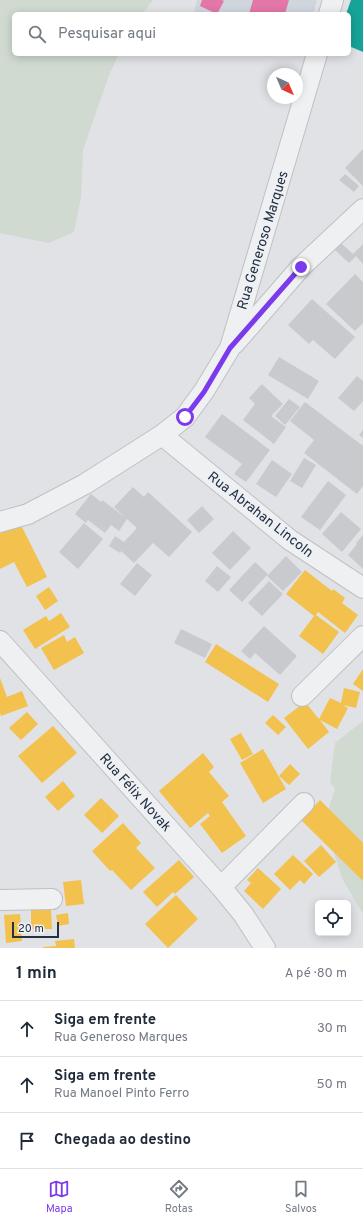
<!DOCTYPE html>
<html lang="pt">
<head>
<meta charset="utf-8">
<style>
	body { margin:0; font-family:Overpass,sans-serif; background:#f6f6f7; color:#1f2937 }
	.controls { position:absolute; right:12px; bottom:12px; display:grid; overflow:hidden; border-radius:6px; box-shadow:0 2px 10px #0003 }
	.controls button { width:36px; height:36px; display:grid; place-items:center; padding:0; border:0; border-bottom:1px solid #e0e1e3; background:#fff; color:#1f2937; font:20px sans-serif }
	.compass { position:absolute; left:267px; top:68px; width:36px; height:36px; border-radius:50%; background:#fff; box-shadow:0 2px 10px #0003; rotate:136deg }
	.scale { position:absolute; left:12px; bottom:10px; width:47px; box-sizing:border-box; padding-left:4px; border:2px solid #253040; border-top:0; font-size:11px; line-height:14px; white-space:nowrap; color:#253040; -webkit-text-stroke:3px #edf1f6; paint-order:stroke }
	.stop { position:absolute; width:12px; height:12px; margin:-9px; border:3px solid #7c3aed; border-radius:50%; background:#fff }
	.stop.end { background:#7c3aed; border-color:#fff; box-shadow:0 1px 4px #0008 }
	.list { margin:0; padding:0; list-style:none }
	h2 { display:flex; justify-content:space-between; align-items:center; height:52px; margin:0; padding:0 16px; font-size:17px }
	h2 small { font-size:13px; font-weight:400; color:#747a83 }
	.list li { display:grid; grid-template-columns:26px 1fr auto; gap:12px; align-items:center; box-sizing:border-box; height:56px; padding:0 16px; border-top:1px solid #e0e1e3 }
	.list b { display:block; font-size:15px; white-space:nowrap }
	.list p { margin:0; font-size:13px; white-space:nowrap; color:#747a83 }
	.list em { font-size:13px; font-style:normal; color:#747a83 }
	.icon { flex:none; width:22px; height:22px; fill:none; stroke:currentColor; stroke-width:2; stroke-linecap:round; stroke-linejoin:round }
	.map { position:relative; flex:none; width:363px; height:948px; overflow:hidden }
	.search { position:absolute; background:#fff; box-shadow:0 2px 10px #0003; left:12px; right:12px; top:12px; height:44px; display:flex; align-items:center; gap:10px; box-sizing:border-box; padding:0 14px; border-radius:6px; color:#747a83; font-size:15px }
	.sheet { height:220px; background:#fff }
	nav { display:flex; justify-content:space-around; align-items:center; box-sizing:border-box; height:56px; border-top:1px solid #e0e1e3; background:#fff; font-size:11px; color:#747a83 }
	nav a { display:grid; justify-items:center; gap:2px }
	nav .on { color:#7c3aed }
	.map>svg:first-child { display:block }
	.built { fill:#d0d6dd }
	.green { fill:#d0dad0 }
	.homes { fill:#f2c14e }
	.health { fill:#e377a8 }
	.public { fill:#17a398 }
	.building { fill:#c8cace }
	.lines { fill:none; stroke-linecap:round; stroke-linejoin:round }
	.minor-casing { stroke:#bec0c3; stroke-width:22 }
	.minor { stroke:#eff0f2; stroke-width:20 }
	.route { stroke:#7c3aed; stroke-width:5 }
	.labels { text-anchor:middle; stroke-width:4; stroke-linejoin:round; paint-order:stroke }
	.street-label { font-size:14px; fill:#253040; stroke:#edf1f6 }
</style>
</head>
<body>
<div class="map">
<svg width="363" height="948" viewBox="0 0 363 948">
	<rect width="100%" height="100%" fill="#e0e2e5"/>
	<path class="built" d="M197,0H317L313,14H202L194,12Z"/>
	<path class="green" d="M0,0H153L142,14H14V54H119L109,75L83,150L81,197L74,232L49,243L0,233Z
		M363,721V914L343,880L324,823L335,789L330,782L335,743Z"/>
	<path class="homes" d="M20,523L47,577L27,587L14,562L0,569V533Z
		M305,570L332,591L333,589L345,598L342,603L358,615L345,633L318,612L316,615L339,632L323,654L299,636L314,616L286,594Z
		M49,587L58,601L45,610L36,596Z
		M61,613L70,627L35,649L23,630L46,616L49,621Z
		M64,635L67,642L75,637L84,653L54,670L41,648Z
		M216,644L279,684L268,702L205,662Z
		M363,669V691L353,684Z
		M0,678L7,697L22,691L28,706L1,716L0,713Z
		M344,688L360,692L356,708L343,705L348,708L337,729L320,720L329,732L308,749L284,718L305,702L319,719L330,698L341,703Z
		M27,712L38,724L21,740L9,728Z
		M273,715L286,727L278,735L265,723Z
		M53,726L77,753L42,783L18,756Z
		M241,733L253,754L242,760L230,739Z
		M263,749L286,789L263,803L240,763Z
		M203,753L214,767L209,772L229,796L222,802L246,836L222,853L200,824L210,816L208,813L190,828L159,791Z
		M290,764L300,774L289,785L279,776Z
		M63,781L75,796L58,811L45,797Z
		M101,798L119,816L102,833L84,815Z
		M320,800L363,843V881L301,820Z
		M123,823L141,843L136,848L155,868L131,890L112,870L110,871L92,851Z
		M321,845L336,862L319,877L304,861Z
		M293,855L313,874L304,884L300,880L290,890L274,874Z
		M179,860L194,877L175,894L173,892L157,907L143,892Z
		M258,868L281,889L263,909L244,891L251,883L247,880Z
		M81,880L84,904L66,906L63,882Z
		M176,895L198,919L168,948L145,924Z
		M51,909L52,929H31V910Z
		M68,913L69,924L58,926L56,915Z
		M20,914L22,941L6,943L4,915Z
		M74,939L75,948H43V947L56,946L55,941Z"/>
	<path class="health" d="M202,0H222L224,1L217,14L200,6Z
		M253,0H289L285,14H249Z"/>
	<path class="public" d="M351,0H363V52L349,46V14H346Z"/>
	<path class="building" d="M363,149V186L345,168Z
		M345,174L359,186L354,192L339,180Z
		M340,242L353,254L363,244V264L356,256L349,263L334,249Z
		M355,274L363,282V323L355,331L326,304Z
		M312,299L355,337L335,359L313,340L309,344L288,325Z
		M279,357L319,381L308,399L268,375Z
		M357,376L363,381V401L354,411L338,398Z
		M262,384L283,404L271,416L286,427L274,444L243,420L255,404L249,398Z
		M289,399L300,407L285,425L275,416Z
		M305,402L363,446V486L357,494L304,453L314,440L290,421Z
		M222,414L270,450L246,482L234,474L242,464L205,437Z
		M363,430V438L359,435Z
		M304,458L316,465L302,488L290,481Z
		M272,460L292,474L276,497L256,484Z
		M328,481L346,495L320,530L301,517Z
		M133,487L144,497L148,492L192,532L169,557L153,543L134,563L121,551L120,553L109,546L115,536L124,542L137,528L127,519L119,531L111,525L105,533L88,520L86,523L75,514L91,494L101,502L102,500L125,517L114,507Z
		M202,506L214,519L199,533L187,520Z
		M341,512L361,529L342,552L322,534Z
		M84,523L103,539L78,569L59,552Z
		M233,531L251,548L230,570L212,553Z
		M363,535V569L348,555L357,544L356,543Z
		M286,556L302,572L283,591L267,576Z
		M255,562L268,574L242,602L229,590Z
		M137,563L152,575L135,596L120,584Z
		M217,566L231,577L218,592L205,581Z
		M269,581L283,594L262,616L248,603Z
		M264,626L297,656L280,675L255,653L250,659L241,651Z
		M181,629L212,644L205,658L174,643Z"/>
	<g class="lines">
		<g class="minor-casing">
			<path id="minor" d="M329,14L333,0
				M234,344L301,267L363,209
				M162,435L290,540L363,588
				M0,522L28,514L85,484L162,435L185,417L204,391L230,348L317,54
				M0,641L221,887L243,914L265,948
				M302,696L363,636
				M221,887L304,803
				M0,900L52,899"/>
		</g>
		<use href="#minor" class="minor"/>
	</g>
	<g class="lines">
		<path class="route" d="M185,417L204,392L230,348L301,267"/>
	</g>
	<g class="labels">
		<g class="street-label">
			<text transform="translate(262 240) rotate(-73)" y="5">Rua Generoso Marques</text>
			<text transform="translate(261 514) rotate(38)" y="5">Rua Abrahan Lincoln</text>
			<text transform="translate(136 792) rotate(48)" y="5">Rua Félix Novak</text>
		</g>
	</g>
</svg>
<div class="controls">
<button><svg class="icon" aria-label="locate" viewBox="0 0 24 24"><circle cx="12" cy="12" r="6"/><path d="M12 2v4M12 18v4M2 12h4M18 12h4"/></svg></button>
</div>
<svg class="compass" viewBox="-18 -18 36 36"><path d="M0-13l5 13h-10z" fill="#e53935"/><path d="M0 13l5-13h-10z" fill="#747a83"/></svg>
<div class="scale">20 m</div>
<div class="stop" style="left:185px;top:417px"></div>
<div class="stop end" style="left:301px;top:267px"></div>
<div class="search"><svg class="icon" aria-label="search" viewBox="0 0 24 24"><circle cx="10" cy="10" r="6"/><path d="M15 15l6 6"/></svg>Pesquisar aqui</div>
</div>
<section class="sheet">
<h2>1 min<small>A pé · 80 m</small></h2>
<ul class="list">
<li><svg class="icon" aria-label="ahead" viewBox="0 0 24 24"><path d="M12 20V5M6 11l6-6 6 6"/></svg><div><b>Siga em frente</b><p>Rua Generoso Marques</p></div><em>30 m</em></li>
<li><svg class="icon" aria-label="ahead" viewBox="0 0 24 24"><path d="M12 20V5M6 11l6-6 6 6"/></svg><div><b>Siga em frente</b><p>Rua Manoel Pinto Ferro</p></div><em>50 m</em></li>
<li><svg class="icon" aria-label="arrive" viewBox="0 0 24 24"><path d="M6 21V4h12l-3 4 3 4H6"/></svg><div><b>Chegada ao destino</b></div></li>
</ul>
</section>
<nav>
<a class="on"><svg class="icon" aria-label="map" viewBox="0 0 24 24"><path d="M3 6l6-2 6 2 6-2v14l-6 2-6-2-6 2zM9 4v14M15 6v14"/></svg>Mapa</a>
<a><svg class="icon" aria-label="directions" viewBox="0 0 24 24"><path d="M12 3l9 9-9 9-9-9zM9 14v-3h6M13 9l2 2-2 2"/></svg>Rotas</a>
<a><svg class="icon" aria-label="saved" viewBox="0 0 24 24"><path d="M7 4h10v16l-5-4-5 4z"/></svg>Salvos</a>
</nav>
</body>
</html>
